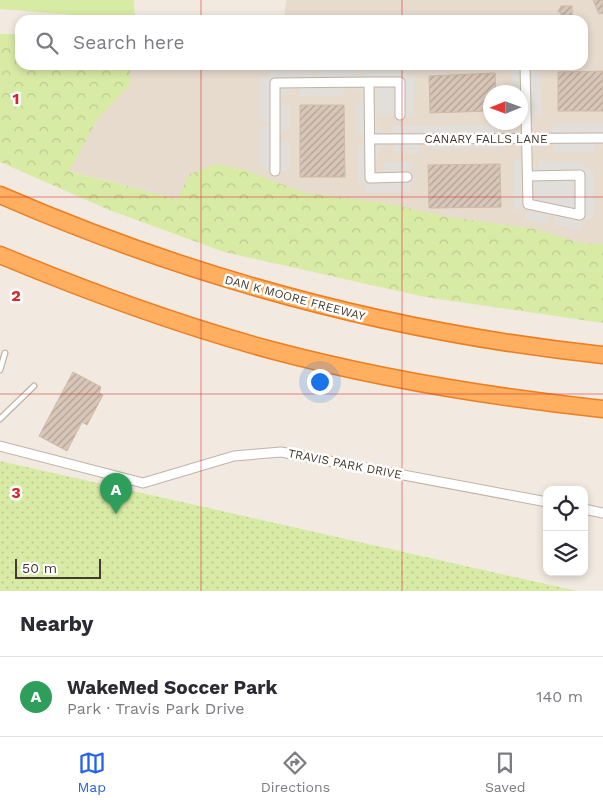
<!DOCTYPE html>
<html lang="en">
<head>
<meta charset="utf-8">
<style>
	body { margin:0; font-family:"Work Sans",sans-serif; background:#f7f7f7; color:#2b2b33 }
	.controls { position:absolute; right:15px; bottom:15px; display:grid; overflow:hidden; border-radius:10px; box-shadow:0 2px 8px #0003 }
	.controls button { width:45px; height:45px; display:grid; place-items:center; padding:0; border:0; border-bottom:1px solid #e1e1e2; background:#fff; color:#2b2b33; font:25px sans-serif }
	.compass { position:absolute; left:483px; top:85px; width:45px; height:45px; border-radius:50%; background:#fff; box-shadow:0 2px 8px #0003; rotate:269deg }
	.scale { position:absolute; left:15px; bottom:12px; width:86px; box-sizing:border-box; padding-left:5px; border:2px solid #443a31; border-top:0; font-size:14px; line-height:18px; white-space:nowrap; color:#443a31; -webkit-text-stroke:4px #fff; paint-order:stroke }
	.you { position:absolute; left:319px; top:381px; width:18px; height:18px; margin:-12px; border:4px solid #fff; border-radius:50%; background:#1a73e8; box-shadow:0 0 0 8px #1a73e833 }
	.badge { display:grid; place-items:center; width:32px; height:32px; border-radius:50%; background:#2563eb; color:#fff; font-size:16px; font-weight:700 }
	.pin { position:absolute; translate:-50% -41px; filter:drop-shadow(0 1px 2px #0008) }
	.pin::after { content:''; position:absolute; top:26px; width:18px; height:15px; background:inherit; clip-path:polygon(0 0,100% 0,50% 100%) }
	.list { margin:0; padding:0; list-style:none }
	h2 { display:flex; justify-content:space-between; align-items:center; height:65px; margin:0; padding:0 20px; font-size:21px }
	h2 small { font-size:16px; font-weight:400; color:#7c7c81 }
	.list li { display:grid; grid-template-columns:32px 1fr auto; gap:15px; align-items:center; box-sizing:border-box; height:80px; padding:0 20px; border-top:1px solid #e1e1e2 }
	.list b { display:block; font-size:19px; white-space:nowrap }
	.list p { margin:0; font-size:16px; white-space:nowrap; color:#7c7c81 }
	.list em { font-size:16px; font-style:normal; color:#7c7c81 }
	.icon { flex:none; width:28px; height:28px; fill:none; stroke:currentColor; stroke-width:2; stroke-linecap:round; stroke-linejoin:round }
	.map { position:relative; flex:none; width:603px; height:591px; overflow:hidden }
	.search { position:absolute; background:#fff; box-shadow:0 2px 8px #0003; left:15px; right:15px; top:15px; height:55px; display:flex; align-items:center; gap:12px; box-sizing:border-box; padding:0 18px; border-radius:15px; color:#7c7c81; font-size:19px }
	.sheet { height:145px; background:#fff }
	nav { display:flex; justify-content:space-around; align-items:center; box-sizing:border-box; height:70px; border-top:1px solid #e1e1e2; background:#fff; font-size:14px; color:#7c7c81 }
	nav a { display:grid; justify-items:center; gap:2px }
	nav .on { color:#2563eb }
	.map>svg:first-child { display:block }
	.residential { fill:#e7dbce; fill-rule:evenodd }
	.green { fill:url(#green-dots) }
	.forest { fill:url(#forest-crowns) }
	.pitch { fill:#d8eba5 }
	.parking { fill:#e2deda }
	.building { fill:url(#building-hatch); stroke:#d0baa8 }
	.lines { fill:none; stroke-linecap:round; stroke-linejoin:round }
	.lane-casing { stroke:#c1b3a6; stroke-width:7 }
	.street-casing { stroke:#c1b3a6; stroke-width:11 }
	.highway-casing { stroke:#eb7f22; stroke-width:19 }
	.lane { stroke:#fff; stroke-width:4.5 }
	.street { stroke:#fff; stroke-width:9 }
	.highway { stroke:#ffaf5f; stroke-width:16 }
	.grid { fill:none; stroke:#d62828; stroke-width:1; stroke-opacity:0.55 }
	.labels { text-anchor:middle; stroke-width:5; stroke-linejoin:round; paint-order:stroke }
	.street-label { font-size:12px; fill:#443a31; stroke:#fff }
	.grid-label { font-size:16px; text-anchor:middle; font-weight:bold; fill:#d62828; stroke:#fff; stroke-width:5; stroke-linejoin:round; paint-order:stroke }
</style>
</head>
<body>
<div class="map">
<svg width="603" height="591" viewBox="0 0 603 591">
	<defs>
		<pattern id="green-dots" width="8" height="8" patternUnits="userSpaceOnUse" patternTransform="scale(1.25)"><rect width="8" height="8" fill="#d8eba5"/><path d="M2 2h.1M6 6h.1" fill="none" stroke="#bbca8e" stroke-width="1.8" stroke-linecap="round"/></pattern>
		<pattern id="forest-crowns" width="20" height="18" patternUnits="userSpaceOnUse" patternTransform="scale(1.25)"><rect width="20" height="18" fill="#d8eba5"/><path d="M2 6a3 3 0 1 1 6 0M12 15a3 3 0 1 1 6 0" fill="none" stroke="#bbca8e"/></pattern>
		<pattern id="building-hatch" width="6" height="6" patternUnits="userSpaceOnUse" patternTransform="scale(1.25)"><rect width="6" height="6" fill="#d8c6b8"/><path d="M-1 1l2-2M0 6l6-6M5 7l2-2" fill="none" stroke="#b1a296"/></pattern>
	</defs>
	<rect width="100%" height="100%" fill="#f2eae1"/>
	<path class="residential" d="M286,0H603V269L258,220L0,153V34H20V65H583V20H284ZM490,92H520V122H490Z"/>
	<path class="green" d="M0,461L577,591H0Z"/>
	<path class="forest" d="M0,34H20V65H131L129,86L97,120L69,171L177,199L190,174L216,164L245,170L305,193L385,203L449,217L534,229L581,243L603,244V323L425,297L224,252L109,210L0,162Z"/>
	<path class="pitch" d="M0,0H134L135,20L0,9Z"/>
	<path class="parking" d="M510,65H540L542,116L521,113L520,92H513Z
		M270,66L311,67L312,76L316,77L317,68L358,67L359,76L363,77L365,67L406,66V74L415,76L414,115H377L376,124L381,130L387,134L391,133L392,126L498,125V133L507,144L506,148L432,149L427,144L419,145V154L394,153L393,146L390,145L379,149L375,164L376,172L381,173L384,170V162H411V191L366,192L365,183H358L357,145H365V134H357L356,103H364L365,99L361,91L347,87L344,88V96H300V88L297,87L285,92L281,100L282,103H290V130H282L279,139L281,141H289L290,171H270L268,168H260V128L270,126L269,122L260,121V76H270Z
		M603,124V145H594V152L553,153L552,125Z
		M513,161H533L537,170L539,169V161H584L585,169L593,170L594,219H583L581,230L554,225L555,216L549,217L547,224L525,220L526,210L514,209Z"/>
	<path class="building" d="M593,0H603V13L599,14Z
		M561,6H572V19H560L561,12H558Z
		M603,71V111H558V72Z
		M495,73L496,92H490V111L430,113L429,76Z
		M300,105H344L345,177H300Z
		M500,164L501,207L429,208L428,165Z
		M73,372L101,387L99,393L103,395L87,425L82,422L67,451L39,436Z"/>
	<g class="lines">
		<g class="lane-casing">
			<path id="lane" d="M0,370L5,353
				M0,419L34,386"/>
		</g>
		<g class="street-casing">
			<path id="street" d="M525,65L528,204L580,215V175L528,176
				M400,115V82H369L370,178L407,177
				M370,139L603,138
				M275,171V83L369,82
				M0,446L143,483L234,456L281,452L547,502
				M584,509L603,513"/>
		</g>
		<g class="highway-casing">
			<path id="highway" d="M0,195C193,279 394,333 603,355
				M0,255C89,292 179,325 271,350C380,379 491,397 603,409"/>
		</g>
		<use href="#lane" class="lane"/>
		<use href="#street" class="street"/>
		<use href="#highway" class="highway"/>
	</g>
	<path class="grid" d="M201,0V20M402,0V20M201,65V591M402,65V591M0,197H603M0,394H603"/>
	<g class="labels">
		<g class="street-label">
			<text x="486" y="143">CANARY FALLS LANE</text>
			<text transform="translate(295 298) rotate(15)" y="4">DAN K MOORE FREEWAY</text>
			<text transform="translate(345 464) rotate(11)" y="4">TRAVIS PARK DRIVE</text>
		</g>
	</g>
	<g class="grid-label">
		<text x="16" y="104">1</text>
		<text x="16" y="301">2</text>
		<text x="16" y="498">3</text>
	</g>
</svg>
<div class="controls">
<button><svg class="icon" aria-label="locate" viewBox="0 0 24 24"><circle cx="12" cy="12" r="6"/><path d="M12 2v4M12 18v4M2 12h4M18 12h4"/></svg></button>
<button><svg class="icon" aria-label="layers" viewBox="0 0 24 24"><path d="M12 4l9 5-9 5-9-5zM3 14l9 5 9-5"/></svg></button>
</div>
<svg class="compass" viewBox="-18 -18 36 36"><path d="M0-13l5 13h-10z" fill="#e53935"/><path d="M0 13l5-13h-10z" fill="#7c7c81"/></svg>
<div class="scale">50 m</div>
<div class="you"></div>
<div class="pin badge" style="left:116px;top:514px;background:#2e9e5b">A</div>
<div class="search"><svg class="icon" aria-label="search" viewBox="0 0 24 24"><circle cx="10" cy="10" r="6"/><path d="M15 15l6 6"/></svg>Search here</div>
</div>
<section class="sheet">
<h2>Nearby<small></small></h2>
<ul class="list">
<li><span class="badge" style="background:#2e9e5b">A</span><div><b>WakeMed Soccer Park</b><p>Park · Travis Park Drive</p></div><em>140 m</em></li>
</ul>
</section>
<nav>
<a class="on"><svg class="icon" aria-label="map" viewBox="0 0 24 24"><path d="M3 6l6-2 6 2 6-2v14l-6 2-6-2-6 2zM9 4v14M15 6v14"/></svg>Map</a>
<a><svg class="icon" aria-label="directions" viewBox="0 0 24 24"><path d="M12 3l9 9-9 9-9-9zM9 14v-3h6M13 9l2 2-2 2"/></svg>Directions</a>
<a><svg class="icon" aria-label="saved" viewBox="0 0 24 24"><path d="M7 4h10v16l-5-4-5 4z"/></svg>Saved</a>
</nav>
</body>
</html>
